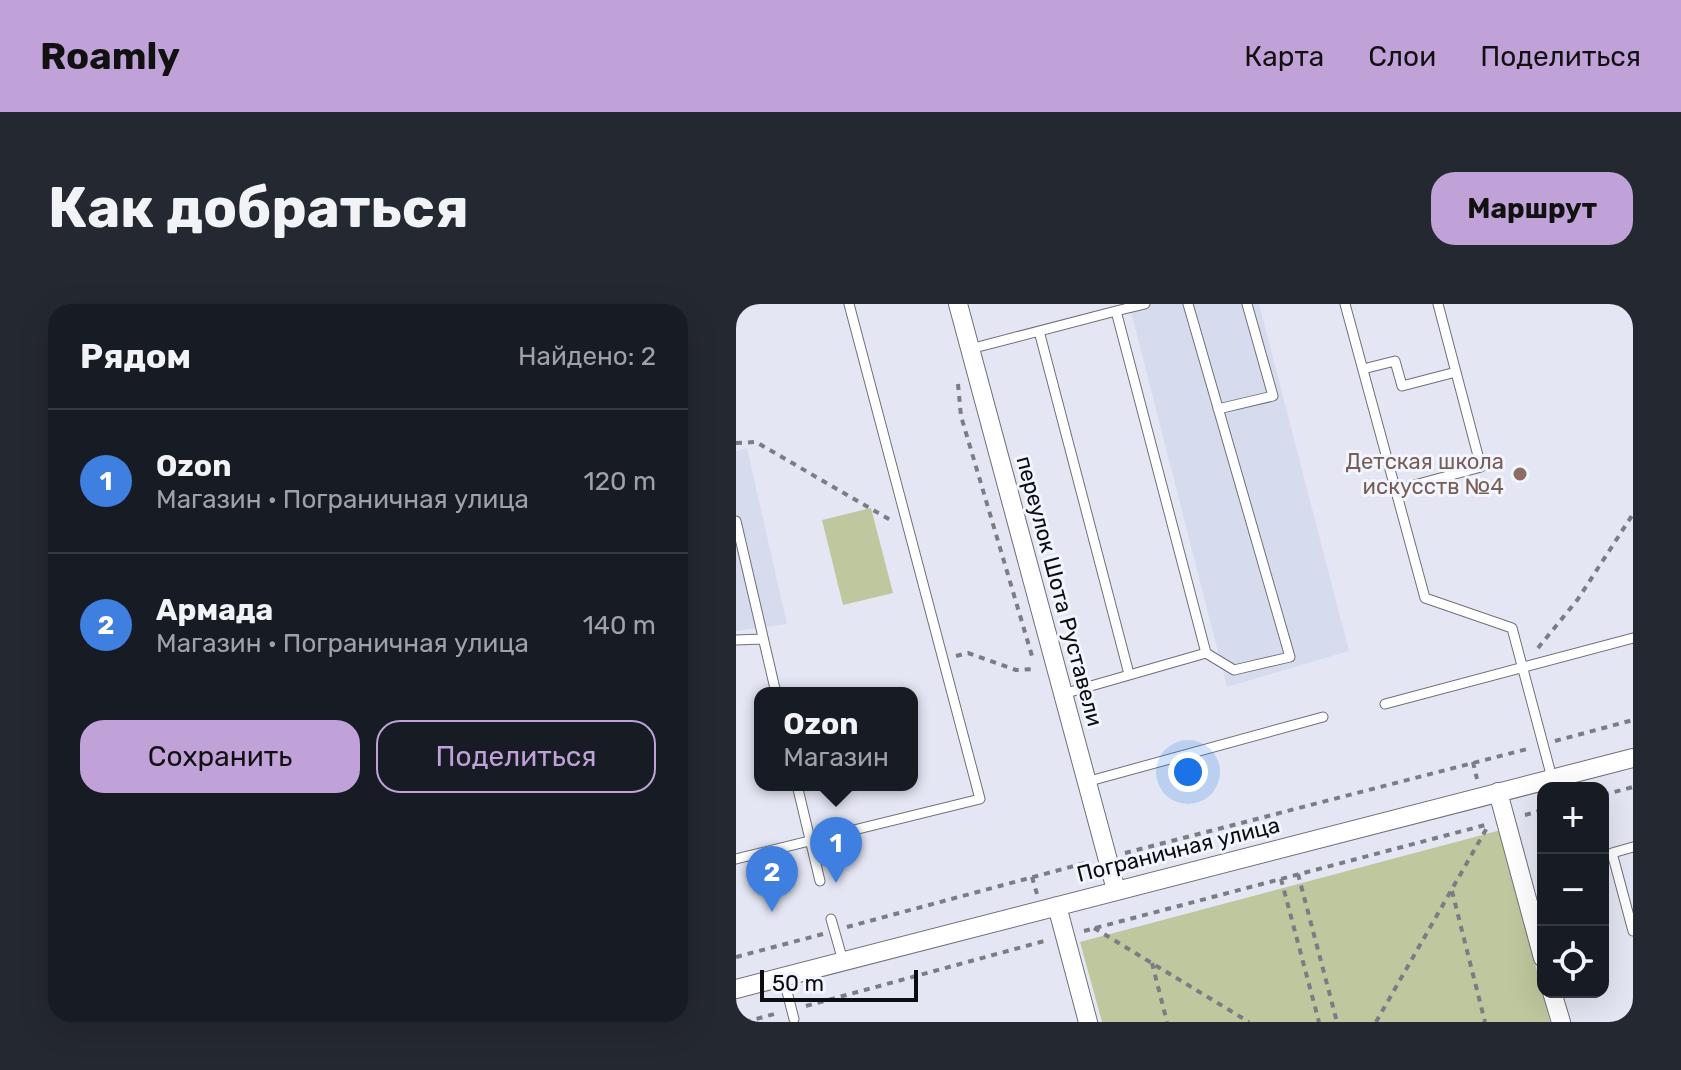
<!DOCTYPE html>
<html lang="ru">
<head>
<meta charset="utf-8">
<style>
	body { margin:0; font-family:Rubik,sans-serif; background:#242831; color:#f1f3f6 }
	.controls { position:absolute; right:24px; bottom:24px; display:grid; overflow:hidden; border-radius:16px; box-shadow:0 8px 32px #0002 }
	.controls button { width:72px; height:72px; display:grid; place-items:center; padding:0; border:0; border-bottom:2px solid #363941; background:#171b24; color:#f1f3f6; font:40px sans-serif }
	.scale { position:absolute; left:24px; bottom:20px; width:158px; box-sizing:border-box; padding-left:8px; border:4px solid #0c0d11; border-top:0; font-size:22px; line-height:28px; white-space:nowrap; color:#0c0d11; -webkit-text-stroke:6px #f2f5fe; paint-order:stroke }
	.you { position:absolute; left:452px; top:468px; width:28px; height:28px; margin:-20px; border:6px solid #fff; border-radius:50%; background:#1a73e8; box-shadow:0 0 0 12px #1a73e833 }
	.badge { display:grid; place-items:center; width:52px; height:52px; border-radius:50%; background:#c1a2d8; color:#fff; font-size:26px; font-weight:700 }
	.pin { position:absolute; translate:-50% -66px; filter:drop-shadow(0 2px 4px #0008) }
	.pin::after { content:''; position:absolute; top:42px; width:28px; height:24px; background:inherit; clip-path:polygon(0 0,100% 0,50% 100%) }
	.popup { position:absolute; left:18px; top:383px; width:164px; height:104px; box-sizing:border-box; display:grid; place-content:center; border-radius:16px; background:#171b24; filter:drop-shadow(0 2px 6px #0005); font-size:26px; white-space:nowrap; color:#9ea1a6 }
	.popup b { font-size:30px; color:#f1f3f6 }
	.popup::after { content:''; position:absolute; left:50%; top:100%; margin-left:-16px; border:16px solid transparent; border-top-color:#171b24 }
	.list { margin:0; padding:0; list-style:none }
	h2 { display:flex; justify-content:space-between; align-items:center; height:104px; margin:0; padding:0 32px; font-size:34px }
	h2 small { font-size:26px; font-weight:400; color:#9ea1a6 }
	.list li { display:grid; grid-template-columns:52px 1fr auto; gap:24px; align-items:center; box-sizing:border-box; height:144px; padding:0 32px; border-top:2px solid #363941 }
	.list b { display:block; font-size:30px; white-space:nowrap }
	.list p { margin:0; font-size:26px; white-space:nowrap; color:#9ea1a6 }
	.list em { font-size:26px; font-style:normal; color:#9ea1a6 }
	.actions { display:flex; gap:16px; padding:24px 32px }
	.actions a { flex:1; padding:18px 0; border:2px solid #c1a2d8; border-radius:24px; text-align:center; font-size:28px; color:#c1a2d8 }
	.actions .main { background:#c1a2d8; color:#111 }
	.icon { flex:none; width:44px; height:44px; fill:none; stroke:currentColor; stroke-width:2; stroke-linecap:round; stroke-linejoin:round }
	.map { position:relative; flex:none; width:897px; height:718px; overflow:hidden; border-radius:24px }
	header { display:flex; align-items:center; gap:48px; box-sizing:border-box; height:112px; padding:0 40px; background:#c1a2d8; color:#111 }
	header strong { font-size:38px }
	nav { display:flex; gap:44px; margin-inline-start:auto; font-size:28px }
	.intro { display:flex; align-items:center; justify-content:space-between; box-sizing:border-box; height:192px; padding:0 48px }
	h1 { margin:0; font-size:56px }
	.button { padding:20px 36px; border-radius:24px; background:#c1a2d8; color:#111; font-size:28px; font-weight:700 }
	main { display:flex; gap:48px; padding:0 48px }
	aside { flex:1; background:#171b24; border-radius:24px; box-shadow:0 8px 32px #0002 }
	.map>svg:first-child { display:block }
	.built { fill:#d6dcee }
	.green { fill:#bec79d }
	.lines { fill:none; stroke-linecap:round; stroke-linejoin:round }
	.lane-casing { stroke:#6e717b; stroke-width:11 }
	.street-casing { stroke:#6e717b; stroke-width:20 }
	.path { stroke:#7b7d85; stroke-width:4; stroke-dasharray:6 6; stroke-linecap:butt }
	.lane { stroke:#fff; stroke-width:9 }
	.street { stroke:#fff; stroke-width:18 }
	.education-dot { fill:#8d6e63; stroke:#f2f5fe; stroke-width:3 }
	.labels { text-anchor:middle; stroke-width:6; stroke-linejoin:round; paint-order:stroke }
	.education-label { font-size:22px; fill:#785e54; stroke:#f2f5fe; text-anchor:end }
	.street-label { font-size:22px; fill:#0c0d11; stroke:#f2f5fe }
</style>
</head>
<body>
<header>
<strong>Roamly</strong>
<nav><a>Карта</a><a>Слои</a><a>Поделиться</a></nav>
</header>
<div class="intro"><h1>Как добраться</h1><a class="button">Маршрут</a></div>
<main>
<aside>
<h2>Рядом<small>Найдено: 2</small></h2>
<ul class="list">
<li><span class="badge" style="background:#3f7fe0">1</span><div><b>Ozon</b><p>Магазин · Пограничная улица</p></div><em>120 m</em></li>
<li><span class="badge" style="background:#3f7fe0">2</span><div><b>Армада</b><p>Магазин · Пограничная улица</p></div><em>140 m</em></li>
</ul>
<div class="actions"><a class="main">Сохранить</a><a>Поделиться</a></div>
</aside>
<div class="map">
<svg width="897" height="718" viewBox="0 0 897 718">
	<rect width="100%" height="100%" fill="#e4e7f3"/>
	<path class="built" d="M393,0H523L613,347L491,383Z
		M11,144L51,320L0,327V147Z"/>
	<path class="green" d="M135,204L157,289L107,301L86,216Z
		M765,526L814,718H366L344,638Z"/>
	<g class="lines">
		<g class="lane-casing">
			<path id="lane" d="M452,0L554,353L498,366L470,349
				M609,0L689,294L776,324L816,474
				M380,7L409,0
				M303,27L393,370
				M234,45L380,7L470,349L327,390
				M627,65L659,57L666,82L720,68
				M482,105L537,92L511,0
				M660,186L745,163L702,0
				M0,217L40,389
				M0,336L27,335
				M649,400L897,334
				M350,478L587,413
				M61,481L84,577
				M897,543L876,549L897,627
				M0,555L244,495L113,0
				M95,615L107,657
				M47,672L58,715"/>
		</g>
		<g class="street-casing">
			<path id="street" d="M222,0L380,586
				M762,488L807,654
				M321,602L352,718
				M0,685L897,454
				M816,688L825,718"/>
		</g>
		<path class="path" d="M222,80L225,112L296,352
			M0,139L20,138L156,217
			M802,344L842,295L897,210
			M220,352L232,349L280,366L300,365
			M819,437L897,416
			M737,458L741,475
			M867,491L897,483
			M789,511L807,506
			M389,549L795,444
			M562,570L601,718
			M296,573L301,590
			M545,575L583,718
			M716,587L749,718
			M111,623L353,558
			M358,624L513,718
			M348,627L753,520
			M0,653L87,630
			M416,659L431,718
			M70,702L312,636
			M9,718L42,709
			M640,718L752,522"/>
		<use href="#lane" class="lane"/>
		<use href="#street" class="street"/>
	</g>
	<circle class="education-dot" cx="784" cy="170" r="8"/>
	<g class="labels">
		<g class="education-label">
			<text x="768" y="165">Детская школа<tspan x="768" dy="25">искусств №4</tspan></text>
		</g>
		<g class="street-label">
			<text transform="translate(324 287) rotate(75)" y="8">переулок Шота Руставели</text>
			<text transform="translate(442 545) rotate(-14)" y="8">Пограничная улица</text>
		</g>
	</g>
</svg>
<div class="controls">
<button>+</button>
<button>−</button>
<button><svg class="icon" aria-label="locate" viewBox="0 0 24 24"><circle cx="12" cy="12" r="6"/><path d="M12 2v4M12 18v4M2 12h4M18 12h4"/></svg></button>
</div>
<div class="scale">50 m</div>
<div class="you"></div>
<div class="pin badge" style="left:100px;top:579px;background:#3f7fe0">1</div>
<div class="popup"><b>Ozon</b>Магазин</div>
<div class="pin badge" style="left:36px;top:608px;background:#3f7fe0">2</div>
</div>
</main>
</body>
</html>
